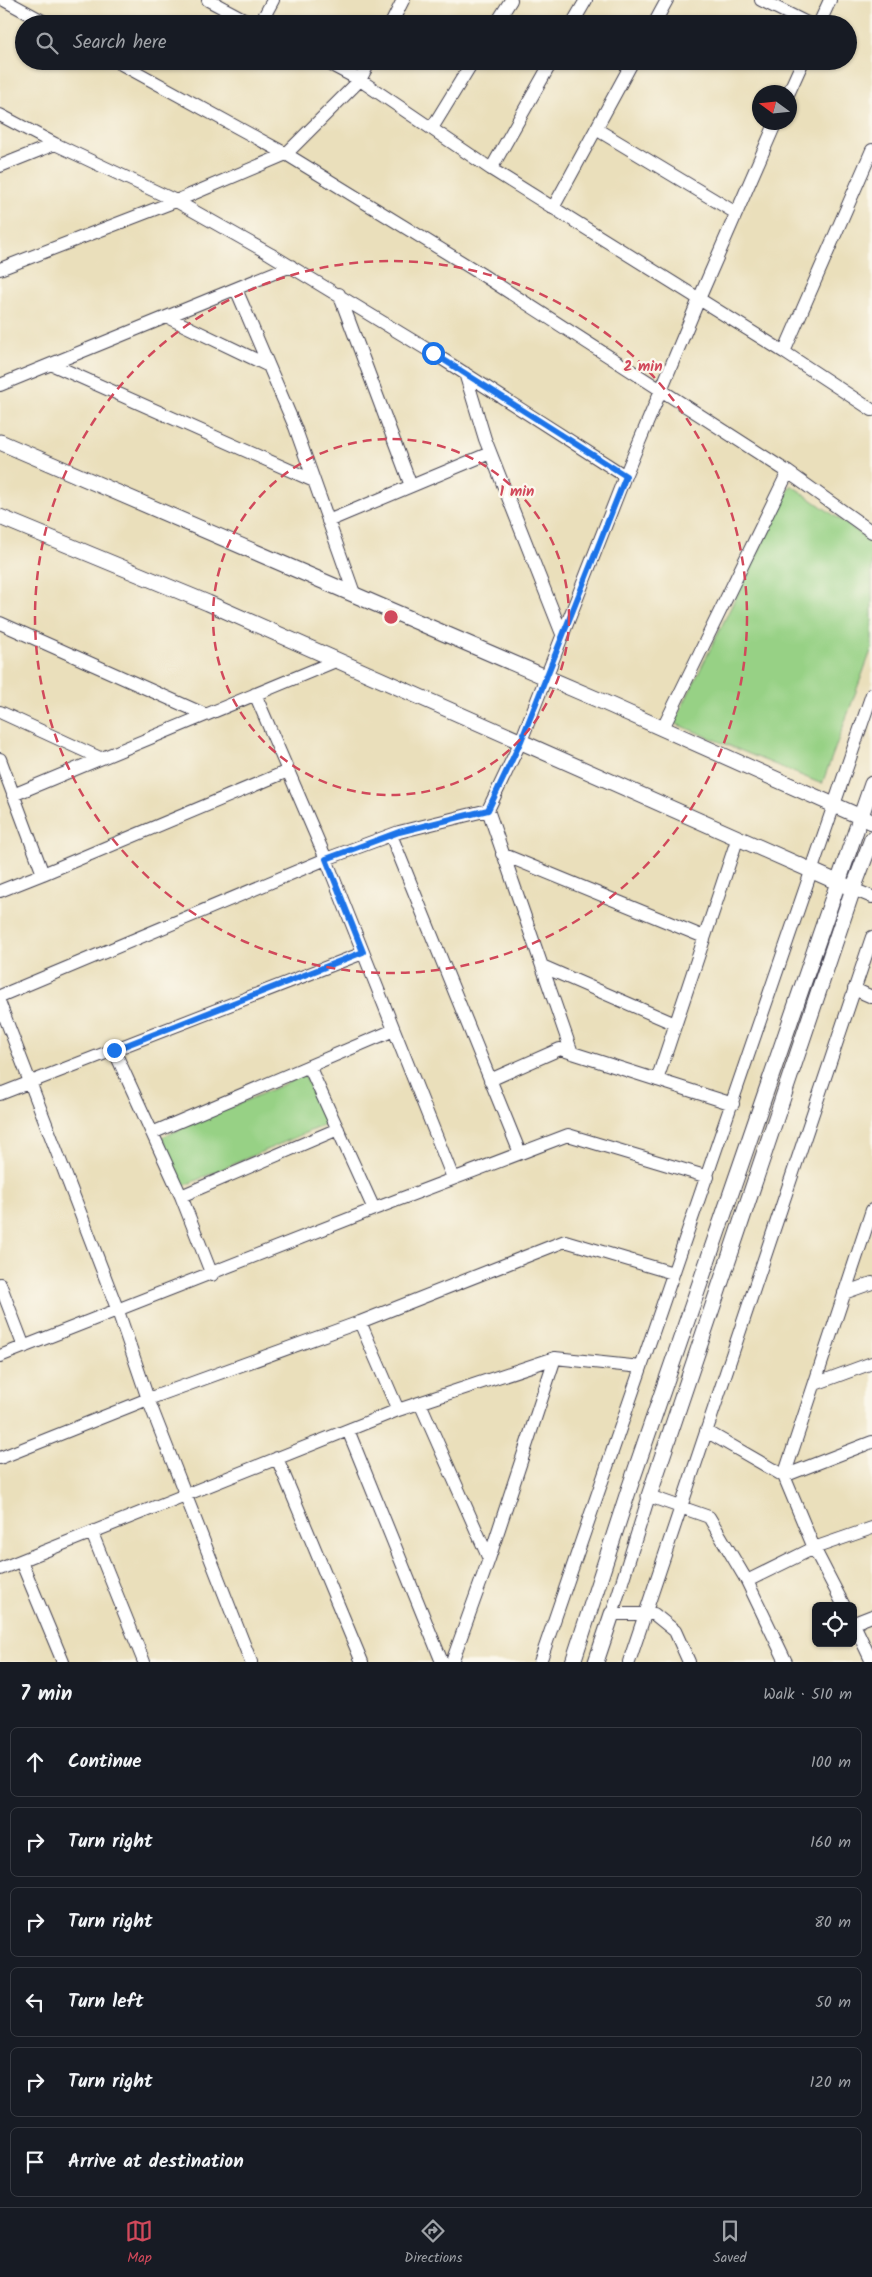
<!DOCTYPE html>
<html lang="en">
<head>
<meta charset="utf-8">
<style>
	body { margin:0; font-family:Kalam,sans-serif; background:#20242c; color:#f1f3f6 }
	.controls { position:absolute; right:15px; bottom:15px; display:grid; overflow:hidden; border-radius:8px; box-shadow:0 1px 4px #0004 }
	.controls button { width:45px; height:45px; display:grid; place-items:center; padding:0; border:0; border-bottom:1px solid #363941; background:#171b24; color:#f1f3f6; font:25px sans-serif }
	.compass { position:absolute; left:752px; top:85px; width:45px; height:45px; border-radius:50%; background:#171b24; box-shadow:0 1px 4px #0004; rotate:285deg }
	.stop { position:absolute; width:15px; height:15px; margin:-11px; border:4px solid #1a73e8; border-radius:50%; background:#fff }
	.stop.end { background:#1a73e8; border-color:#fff; box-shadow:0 1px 5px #0008 }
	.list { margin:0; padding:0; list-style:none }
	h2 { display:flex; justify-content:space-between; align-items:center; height:65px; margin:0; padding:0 20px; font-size:21px }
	h2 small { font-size:16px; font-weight:400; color:#9ea1a6 }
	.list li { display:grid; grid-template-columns:32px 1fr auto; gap:15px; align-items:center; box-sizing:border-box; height:70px; margin:0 10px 10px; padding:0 10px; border:1px solid #363941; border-radius:8px }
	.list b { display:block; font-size:19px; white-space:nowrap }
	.list em { font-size:16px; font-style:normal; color:#9ea1a6 }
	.icon { flex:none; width:28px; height:28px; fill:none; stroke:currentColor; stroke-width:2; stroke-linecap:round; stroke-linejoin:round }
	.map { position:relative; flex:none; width:872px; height:1662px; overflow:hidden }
	.search { position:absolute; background:#171b24; box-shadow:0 1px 4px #0004; left:15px; right:15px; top:15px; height:55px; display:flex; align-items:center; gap:12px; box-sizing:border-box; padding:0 18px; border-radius:28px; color:#9ea1a6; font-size:19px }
	.sheet { height:545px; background:#171b24 }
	nav { display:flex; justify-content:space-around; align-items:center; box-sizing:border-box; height:70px; border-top:1px solid #363941; background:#171b24; font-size:14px; color:#9ea1a6 }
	nav a { display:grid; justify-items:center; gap:2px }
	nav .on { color:#d1495b }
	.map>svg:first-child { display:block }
	.green { fill:#97d185; stroke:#5c7a60 }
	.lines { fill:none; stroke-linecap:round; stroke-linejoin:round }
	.minor-casing { stroke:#403e4e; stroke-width:14 }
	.tertiary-casing { stroke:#403e4e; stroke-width:17 }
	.minor { stroke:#fff; stroke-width:12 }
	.tertiary { stroke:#fff; stroke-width:15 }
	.route { stroke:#1a73e8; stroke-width:6 }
	.ring { fill:none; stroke:#d1495b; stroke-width:2.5; stroke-dasharray:9 6 }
	.centre { fill:#d1495b; stroke:#fbf7ec; stroke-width:2.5 }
	.ring-label { font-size:15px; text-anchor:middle; font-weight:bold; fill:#d1495b; stroke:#fbf7ec; stroke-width:4.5; stroke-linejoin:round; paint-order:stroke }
</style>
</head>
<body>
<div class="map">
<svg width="872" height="1662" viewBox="0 0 872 1662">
	<rect width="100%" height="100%" fill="#fbf7ec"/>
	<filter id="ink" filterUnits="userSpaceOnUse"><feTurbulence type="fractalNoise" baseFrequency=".02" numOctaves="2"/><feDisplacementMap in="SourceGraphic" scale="10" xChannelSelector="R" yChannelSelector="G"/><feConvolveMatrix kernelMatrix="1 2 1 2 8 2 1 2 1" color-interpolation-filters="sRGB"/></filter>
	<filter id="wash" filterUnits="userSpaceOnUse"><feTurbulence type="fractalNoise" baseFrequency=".0096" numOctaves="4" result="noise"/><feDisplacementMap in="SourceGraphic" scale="20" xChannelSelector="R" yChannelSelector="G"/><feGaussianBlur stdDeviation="1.12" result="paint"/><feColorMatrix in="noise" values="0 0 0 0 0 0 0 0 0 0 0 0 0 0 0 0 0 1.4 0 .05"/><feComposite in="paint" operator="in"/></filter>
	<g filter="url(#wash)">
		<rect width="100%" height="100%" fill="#eadfbb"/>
		<path class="green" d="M791,485L872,542V648L822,784L674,723Z
			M305,1075L326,1124L183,1186L162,1137Z"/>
	</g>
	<g filter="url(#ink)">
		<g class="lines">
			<g class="minor-casing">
				<path id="minor" d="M4,0L48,24
					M208,0L253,24
					M761,0L809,24
					M260,24L273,0
					M391,24L403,0
					M496,24L511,0
					M572,24L586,0
					M654,24L667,0
					M819,24L830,0
					M116,61L286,154L481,274L788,472L663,728
					M324,61L360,80L491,169L784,352L872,410
					M789,92L803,61
					M0,115L55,144
					M432,128L473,61
					M596,129L736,213
					M0,166L55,144L176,201L270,254L433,353L625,476
					M491,169L552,61
					M553,208L633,61
					M0,269L176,201L286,154L360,80L370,61
					M236,289L295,427L355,596
					M339,294L411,486
					M167,317L269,366
					M784,352L872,150
					M51,364L314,481
					M465,373L485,439L562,634
					M0,385L291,266
					M788,472L872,532
					M328,521L490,453
					M0,623L206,715
					M255,694L326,859L453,1178
					M0,712L100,758
					M0,759L43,874L0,891
					M13,795L338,660
					M391,835L520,1153
					M502,854L704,937
					M43,874L288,771
					M853,889L872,897
					M542,966L675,1024
					M854,989L872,997
					M0,996L326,859L399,832L488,810
					M0,1004L118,1311L148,1399L251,1662
					M114,1050L181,1196L212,1275
					M572,1053L488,810L521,741L625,476L699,299L776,122
					M309,1066L374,1209
					M490,1080L560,1049L733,1104
					M657,1080L738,837
					M0,1094L363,953
					M152,1133L394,1030
					M181,1196L338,1129
					M872,1210L784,1476L872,1442
					M0,1284L24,1347
					M844,1293L872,1283
					M360,1322L398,1410
					M0,1356L374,1209L568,1135L708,1177
					M815,1384L872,1363
					M420,1403L489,1559L452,1662
					M348,1430L442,1662
					M706,1431L784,1476L814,1548L872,1528
					M0,1458L148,1399L360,1322L565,1241L673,1273
					M277,1458L362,1662
					M92,1533L144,1662
					M489,1559L555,1358
					M21,1561L63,1662
					M0,1569L398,1410L555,1358L641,1367
					M853,1622L872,1662
					M854,1623L872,1616
					M540,1662L872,694
					M629,1662L872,937
					M689,1662L675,1631L654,1614H612L649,1496L709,1517L747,1581
					M786,1662L747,1581L814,1548L844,1606"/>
			</g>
			<g class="tertiary-casing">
				<path id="tertiary" d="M0,442L601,701L872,822
					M0,517L208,603L853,889
					M649,1496L853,889L872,839
					M573,1662L629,1489L872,784
					M596,1662L612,1614"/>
			</g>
			<use href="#minor" class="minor"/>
			<use href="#tertiary" class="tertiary"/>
		</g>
	</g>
	<g class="lines" filter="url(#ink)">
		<path class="route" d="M114,1050L363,952L326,859L399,832L488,810L521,741L626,476L433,353"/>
	</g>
	<g class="ring">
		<circle cx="391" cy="617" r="178"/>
		<circle cx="391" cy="617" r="356"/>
	</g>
	<circle cx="391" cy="617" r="8" class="centre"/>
	<g class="ring-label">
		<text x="643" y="371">2 min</text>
		<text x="517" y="496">1 min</text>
	</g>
</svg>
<div class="controls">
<button><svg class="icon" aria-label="locate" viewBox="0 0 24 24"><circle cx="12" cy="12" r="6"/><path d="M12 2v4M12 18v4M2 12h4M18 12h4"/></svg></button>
</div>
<svg class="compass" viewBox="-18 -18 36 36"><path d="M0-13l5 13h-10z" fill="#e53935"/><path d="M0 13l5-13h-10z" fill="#9ea1a6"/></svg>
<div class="stop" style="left:433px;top:353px"></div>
<div class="stop end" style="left:114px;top:1050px"></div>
<div class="search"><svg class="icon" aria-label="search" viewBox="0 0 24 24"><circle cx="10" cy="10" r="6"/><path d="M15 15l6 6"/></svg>Search here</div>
</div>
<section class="sheet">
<h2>7 min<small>Walk · 510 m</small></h2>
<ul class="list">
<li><svg class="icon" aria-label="ahead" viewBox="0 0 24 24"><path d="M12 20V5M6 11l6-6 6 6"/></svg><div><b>Continue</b></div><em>100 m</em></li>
<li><svg class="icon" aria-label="right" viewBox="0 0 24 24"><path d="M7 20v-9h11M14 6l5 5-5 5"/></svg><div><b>Turn right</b></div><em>160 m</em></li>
<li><svg class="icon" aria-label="right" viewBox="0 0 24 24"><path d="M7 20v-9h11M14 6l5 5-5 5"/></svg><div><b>Turn right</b></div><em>80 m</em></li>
<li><svg class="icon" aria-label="left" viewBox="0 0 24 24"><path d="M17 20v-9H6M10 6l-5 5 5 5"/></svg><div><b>Turn left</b></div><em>50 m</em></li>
<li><svg class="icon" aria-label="right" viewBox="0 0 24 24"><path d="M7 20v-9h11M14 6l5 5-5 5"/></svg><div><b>Turn right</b></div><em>120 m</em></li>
<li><svg class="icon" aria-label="arrive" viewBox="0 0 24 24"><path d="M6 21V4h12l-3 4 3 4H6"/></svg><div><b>Arrive at destination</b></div></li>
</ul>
</section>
<nav>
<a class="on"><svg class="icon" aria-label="map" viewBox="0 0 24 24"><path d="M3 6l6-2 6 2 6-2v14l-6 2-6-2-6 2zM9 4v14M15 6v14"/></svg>Map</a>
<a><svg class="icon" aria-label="directions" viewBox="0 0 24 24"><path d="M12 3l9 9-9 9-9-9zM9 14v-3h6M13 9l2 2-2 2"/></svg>Directions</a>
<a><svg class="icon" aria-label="saved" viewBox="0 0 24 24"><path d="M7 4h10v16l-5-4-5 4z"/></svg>Saved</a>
</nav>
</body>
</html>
